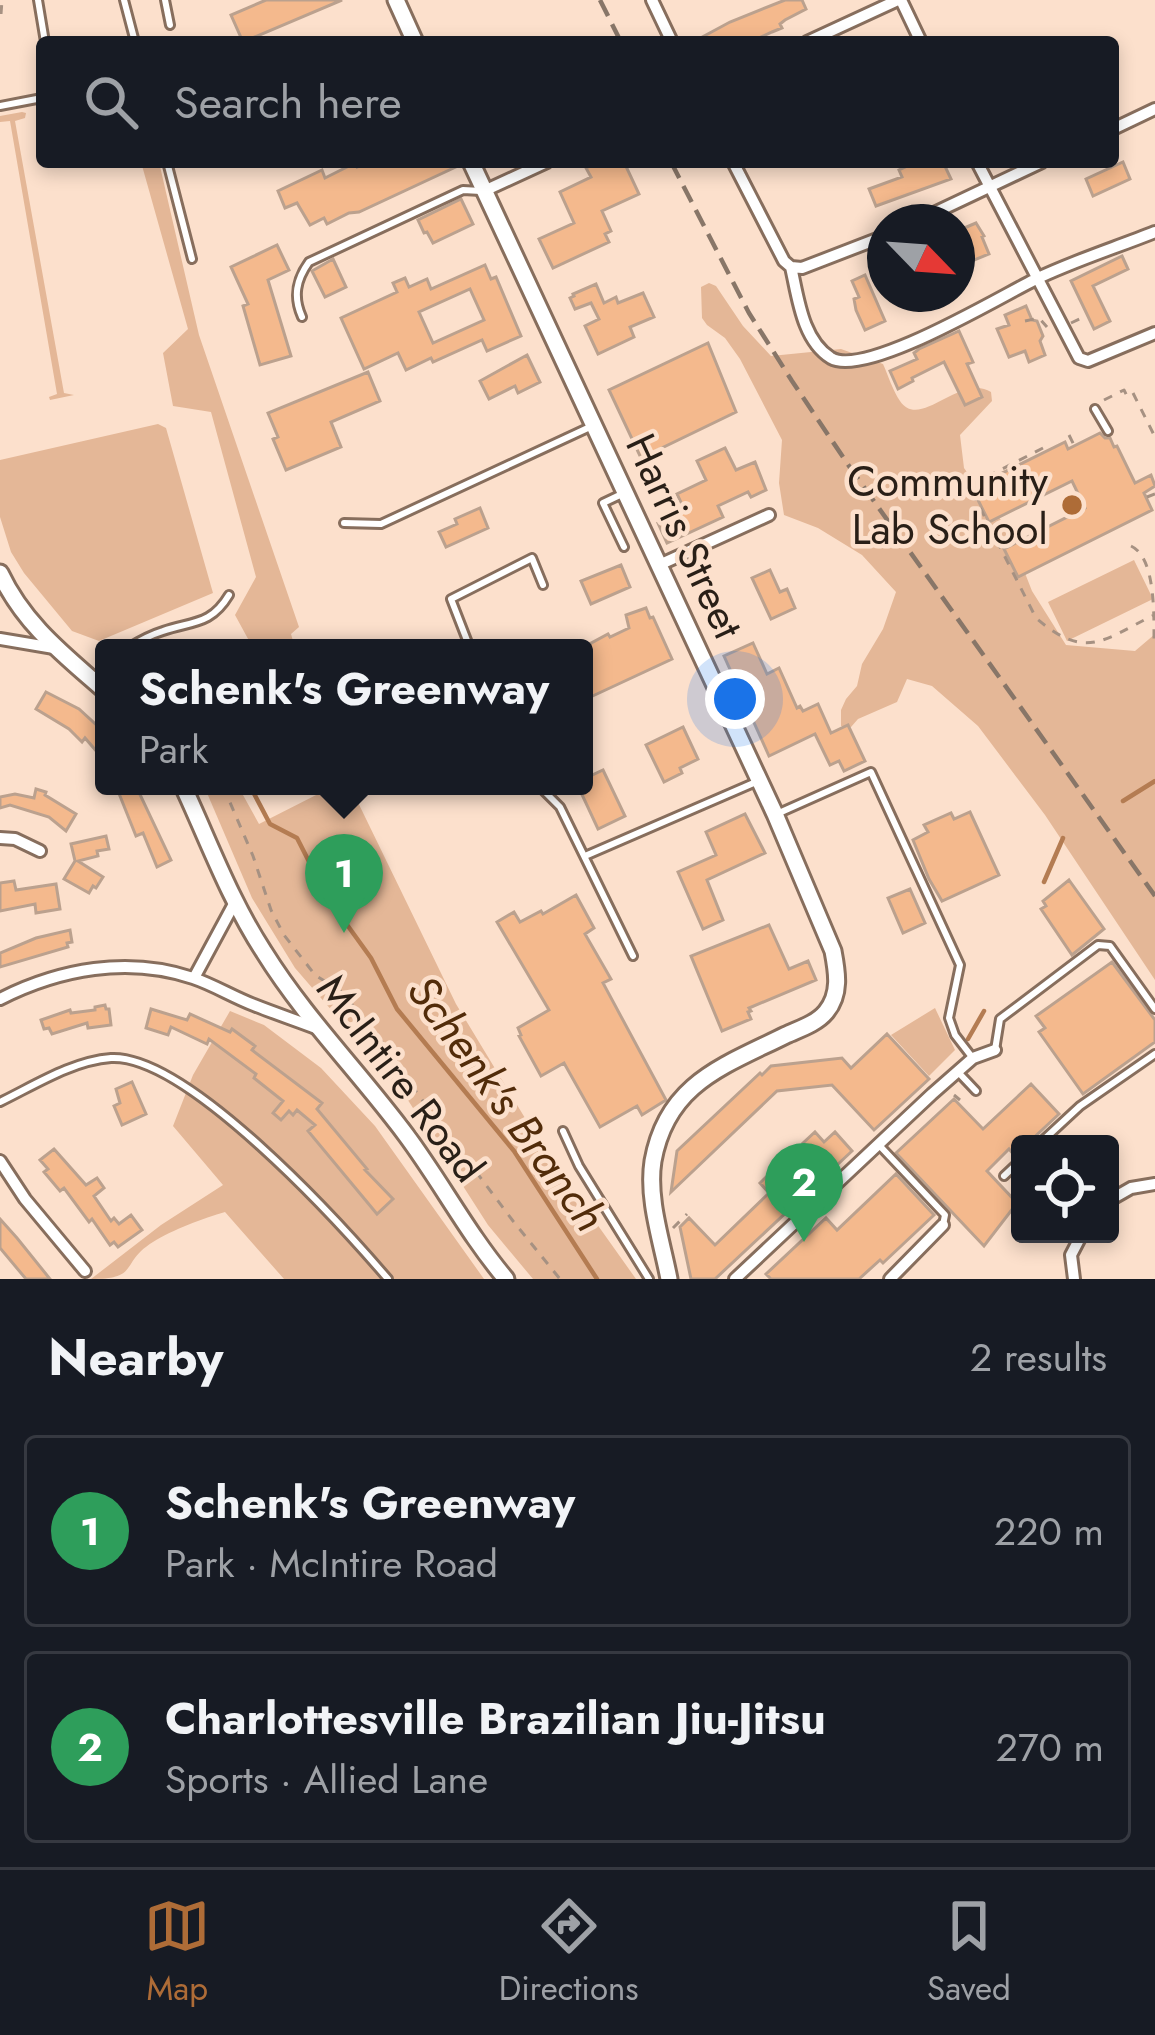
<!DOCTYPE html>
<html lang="en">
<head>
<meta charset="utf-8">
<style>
	body { margin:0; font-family:Jost,sans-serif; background:#242831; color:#f1f3f6 }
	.controls { position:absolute; right:36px; bottom:36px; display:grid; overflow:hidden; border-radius:12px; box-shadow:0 6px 18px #0003 }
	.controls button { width:108px; height:108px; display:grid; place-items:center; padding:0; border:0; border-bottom:3px solid #363941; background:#171b24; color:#f1f3f6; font:60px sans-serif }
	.compass { position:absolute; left:867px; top:204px; width:108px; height:108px; border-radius:50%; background:#171b24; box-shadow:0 6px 18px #0003; rotate:115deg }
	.you { position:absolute; left:735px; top:699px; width:42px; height:42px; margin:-30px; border:9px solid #fff; border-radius:50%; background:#1a73e8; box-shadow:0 0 0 18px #1a73e833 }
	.badge { display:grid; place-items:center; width:78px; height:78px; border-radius:50%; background:#ae6c37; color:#fff; font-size:39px; font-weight:700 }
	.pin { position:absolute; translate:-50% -99px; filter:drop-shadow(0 3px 6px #0008) }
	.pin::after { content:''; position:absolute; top:63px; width:42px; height:36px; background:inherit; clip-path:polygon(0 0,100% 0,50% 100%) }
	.popup { position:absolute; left:95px; top:639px; width:498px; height:156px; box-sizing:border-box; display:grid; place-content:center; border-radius:12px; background:#171b24; filter:drop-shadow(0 3px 9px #0005); font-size:39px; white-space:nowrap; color:#9ea1a6 }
	.popup b { font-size:45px; color:#f1f3f6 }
	.popup::after { content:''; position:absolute; left:50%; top:100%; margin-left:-24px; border:24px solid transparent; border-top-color:#171b24 }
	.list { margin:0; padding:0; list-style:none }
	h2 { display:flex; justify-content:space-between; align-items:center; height:156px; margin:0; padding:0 48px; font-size:51px }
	h2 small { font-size:39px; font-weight:400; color:#9ea1a6 }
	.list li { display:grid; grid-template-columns:78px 1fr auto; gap:36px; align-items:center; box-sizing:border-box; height:192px; margin:0 24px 24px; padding:0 24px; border:3px solid #363941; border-radius:12px }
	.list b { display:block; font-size:45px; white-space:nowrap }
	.list p { margin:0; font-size:39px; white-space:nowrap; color:#9ea1a6 }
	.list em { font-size:39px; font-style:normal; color:#9ea1a6 }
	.icon { flex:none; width:66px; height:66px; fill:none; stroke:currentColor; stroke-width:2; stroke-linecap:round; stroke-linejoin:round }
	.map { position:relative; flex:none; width:1155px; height:1279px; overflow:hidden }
	.search { position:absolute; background:#171b24; box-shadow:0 6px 18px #0003; left:36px; right:36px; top:36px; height:132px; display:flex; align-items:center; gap:30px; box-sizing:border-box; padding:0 42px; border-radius:12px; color:#9ea1a6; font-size:45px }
	.sheet { height:588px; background:#171b24 }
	nav { display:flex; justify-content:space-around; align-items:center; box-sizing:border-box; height:168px; border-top:3px solid #363941; background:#171b24; font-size:33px; color:#9ea1a6 }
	nav a { display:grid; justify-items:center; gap:6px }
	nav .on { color:#ae6c37 }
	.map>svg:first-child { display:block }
	.green { fill:#e4b797 }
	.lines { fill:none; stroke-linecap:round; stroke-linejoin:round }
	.stream { stroke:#b47c52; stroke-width:4.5 }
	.building { fill:#f4b98d; stroke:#bba18e; stroke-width:3; fill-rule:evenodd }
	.lane-casing { stroke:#876e5d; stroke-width:12 }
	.street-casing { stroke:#876e5d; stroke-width:16 }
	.secondary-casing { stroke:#876e5d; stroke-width:21 }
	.path { stroke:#a69182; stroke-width:3; stroke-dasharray:9 9; stroke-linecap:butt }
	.lane { stroke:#fff; stroke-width:6 }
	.street { stroke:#fff; stroke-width:10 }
	.secondary { stroke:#fff; stroke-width:15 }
	.rail { stroke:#887668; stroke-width:4.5; stroke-dasharray:18 9; stroke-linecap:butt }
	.poi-dot { fill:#ae6c37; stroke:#fce0cc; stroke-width:4.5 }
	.labels { text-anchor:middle; stroke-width:9; stroke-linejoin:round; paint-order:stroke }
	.poi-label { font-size:42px; fill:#291f17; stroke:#fce0cc; text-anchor:end }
	.street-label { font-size:42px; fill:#291f17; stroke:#fce0cc }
	.water-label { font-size:45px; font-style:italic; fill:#522c0a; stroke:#fce0cc }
</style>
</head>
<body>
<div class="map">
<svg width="1155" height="1279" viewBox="0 0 1155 1279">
	<rect width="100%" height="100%" fill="#fce0cc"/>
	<path class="green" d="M22,112L26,113L25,118L15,121L64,393L74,395L50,400L49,397L57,394L10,121L0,122V116Z
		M141,162H159L199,335L299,627L291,634L295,648H253L235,615L256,577L211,412L173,406L163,353L188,329Z
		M709,283L716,286L743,326L771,356L841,349L883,364C888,375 893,391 900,401C920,431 960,373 991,392L992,401L960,435L964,468L1008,530L1032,591L1066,645L1135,651L1155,634V980L1045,815L978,726L932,686L907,679L897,702L858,719L851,727L841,726V710L846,699L857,686L862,664L883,629L896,592L862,555L818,528L784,515L779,483L782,440L740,359L725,338L707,325L702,318L701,287Z
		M158,424L166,428L213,593L99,641L72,631L24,573L11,552L0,517V460Z
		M1134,560L1153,599L1067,641L1048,602Z
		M204,786H238L259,824L324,791L323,786H350L456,1004L545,1151L636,1279H533L488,1225L404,1094L295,968L252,898Z
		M935,1008L955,1050L929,1076L891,1035Z
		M230,1011L264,1025L321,1068L375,1126L484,1279H284L225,1212C204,1218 172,1230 153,1242C119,1263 141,1279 91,1279L161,1225L223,1185L173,1126L193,1075Z"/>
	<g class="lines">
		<path class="stream" d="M250,786L270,824L297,838L327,897L371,958L397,1009L514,1151L597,1279
			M1123,801L1155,781
			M1044,882L1063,838
			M968,1039L984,1011"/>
	</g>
	<path class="building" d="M266,0H342L243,42L231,15Z
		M785,0H802L806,9L785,20L780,24L782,28L772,32L750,42H693L730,22Z
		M369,162H459L460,165L359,212L349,213L327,224L324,218L310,225L297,203L285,208L278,191L322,170L325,178L355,163L357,167Z
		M598,162H624L639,194L602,211L611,231L605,234L609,242L553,268L539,239L574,223L560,192L591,177L586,168Z
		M916,162H943L951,179L876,206L869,189L902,177L899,170Z
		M1123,162L1130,179L1093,196L1086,179Z
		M461,199L473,224L433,243L427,232L424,233L418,220Z
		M976,223L984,236L982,237L989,254L957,267V231Z
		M277,245L289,270L268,280L291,356L260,365L243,306L248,304L231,267Z
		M1122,256L1128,269L1093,286L1110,321L1094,329L1071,281Z
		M333,259L346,287L325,297L312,271Z
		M485,265L491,279L496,277L521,336L487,351L482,340L433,362L431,358L406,370L398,353L364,369L341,318L397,292L393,283L405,278L409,287L427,279L431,289ZM470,289L484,320L433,343L419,312Z
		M865,275L885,321L865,330L856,310L854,299L859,297L852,281Z
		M596,284L604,303L616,297L618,303L643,293L654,317L630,327L634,337L598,354L585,326L599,319L591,303L575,309L570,298L574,296L573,294Z
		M1026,306L1032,320L1037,321L1043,336L1040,341L1045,355L1029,362L1025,351L1009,357L997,329L1009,325L1005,315Z
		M959,331L973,362L967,364L982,397L965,405L944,362L912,378L913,381L898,389L890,371L917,359L914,353L919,349Z
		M708,343L736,412L641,458L609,390Z
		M527,355L540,382L518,393L515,386L489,399L480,381Z
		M368,372L380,401L331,422L341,447L286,470L273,439L278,437L268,413Z
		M1100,433L1105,438H1110L1114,447L1117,446L1135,483L1151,475L1155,486L1144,493L1152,510L1018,577L1004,549L1085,508L1072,481L989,522L972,488L1065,442L1068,449Z
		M725,448L736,470L755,462L766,490L751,497L748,492L718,506L723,517L667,543L658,523L685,511L677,494L706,480L697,461Z
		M480,508L488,528L446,547L439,532L457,524L455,519Z
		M621,565L630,587L591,604L581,581Z
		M770,570L780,592L787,589L795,608L771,619L752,578Z
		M646,608L650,618L653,617L672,659L584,700V647L608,634L610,637L629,628L626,615Z
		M753,643L767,674L779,668L797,708L800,706L803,711L818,704L831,733L848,725L865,761L844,771L839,761L830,765L815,734L769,756L724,656Z
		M46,692L79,709L104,732V760L85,738L82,742L69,729L36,709Z
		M683,727L698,759L680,768L682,773L664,782L646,745Z
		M603,770L625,816L598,829L578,786H584V779Z
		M116,786H136L171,860L157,867L143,833L136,836Z
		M36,789L46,792L45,795L76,814L66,831L49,817L10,805L0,808V797L15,794L34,798Z
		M970,812L999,875L942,901L929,879L913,840L928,832L924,825L951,813L954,819Z
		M745,814L765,853L707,880L723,920L703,929L678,872L716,855L706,832Z
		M106,836L109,849L97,851L98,856L78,861L103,877L96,888L93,886L89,893L64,879L75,861L71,844Z
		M1069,880L1104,929L1072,955L1041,909L1046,906L1043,901Z
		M14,881L16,890L56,884L60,909L36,913L35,904L0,911V883Z
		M910,889L925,923L903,933L888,898Z
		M576,895L594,928L585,934L611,979L603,983L666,1100L642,1115L637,1106L600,1127L564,1063L541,1076L519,1036L521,1035L518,1028L549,1010L497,922L514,912L520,922L541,911L543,914Z
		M769,925L789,969L808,961L816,980L749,1008L751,1011L748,1012L751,1019L722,1031L691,956Z
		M70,930L72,942L67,943L68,947L0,967V953L36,938Z
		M1112,962L1155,1020V1042L1083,1094L1039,1032L1045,1028L1036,1016Z
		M105,1005L106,1009H109L111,1025L88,1028L87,1023L52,1034L49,1028L44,1029L41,1020L70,1010L71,1013L95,1010V1007Z
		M151,1009L187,1020L190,1014L230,1032L232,1029L255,1046L252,1050L322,1103L317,1109L367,1169L365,1170L393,1199L377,1214L308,1131L315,1125L297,1110L293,1115L289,1111L281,1120L273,1113L283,1101L254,1078L256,1074L209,1039L207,1044L171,1027L168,1035L146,1028Z
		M887,1034L929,1079L874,1130L832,1085L777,1091L671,1192L677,1151L760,1073L762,1075L771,1066L842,1058L851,1068Z
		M132,1082L146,1114L122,1125L114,1106L120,1103L116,1089Z
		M1031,1084L1059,1114L1027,1144H1020V1154L1015,1156L1009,1149L987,1171L1017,1203L984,1246L896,1153L954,1099L983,1129Z
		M815,1132L824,1142L835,1132L852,1151L715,1279H691L680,1227L689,1218L715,1245L769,1193L760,1183L769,1174L779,1184L812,1153L803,1143Z
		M54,1149L86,1185L97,1178L104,1188L94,1196L111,1221L114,1218L119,1224L131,1215L142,1230L118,1247L114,1242L110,1245L92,1219L89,1222L64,1188L60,1191L44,1172L48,1169L40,1160Z
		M896,1174L934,1215L883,1263L880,1260L859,1279H771L766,1274L826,1218L837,1230Z
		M0,1219L17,1238L50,1279H26L0,1248Z"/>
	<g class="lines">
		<g class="lane-casing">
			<path id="lane" d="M38,0L45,42
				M124,0L135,42
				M165,0L170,25
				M0,106L42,98
				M167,162L192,259
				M302,317C293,297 296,280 309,262L463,190L481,191
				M1095,409L1108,431
				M622,494L603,503L624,547
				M344,523L381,524L590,427
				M128,648C139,641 150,635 163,631C193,621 211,625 229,595
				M470,648L451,599L532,558L543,585
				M539,786L560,807L633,956
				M779,813L871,772L960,965L949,1018L955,1035L972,1057
				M585,856L756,782
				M995,1050L1000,1019L1098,945L1110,946L1155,1009
				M958,1072L976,1091
				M0,1102C35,1085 72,1061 111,1058C187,1054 340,1223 388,1279
				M563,1131L579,1166L649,1279
				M1039,1144L1080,1106L1155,1054
				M879,1145L945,1215L943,1225
				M1004,1176L1020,1161"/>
		</g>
		<g class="street-casing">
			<path id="street" d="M652,0L672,42
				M901,0L921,42
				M807,42L898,0
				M1113,129L1155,109
				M733,162L784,261L791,267C798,297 802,340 831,358C865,378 998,298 1034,280C1073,261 1115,248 1155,232
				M977,162L1079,358L1088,361L1155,333
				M484,191L547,162
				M915,222L1042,162
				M791,267L802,268L885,236
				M659,565L769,515
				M0,639L54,648
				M0,838L15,839L40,851
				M194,978L235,902
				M0,999C59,969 128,956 193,978C214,985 233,997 254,1005C274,1013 295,1020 316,1028
				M0,1161L25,1199L85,1271
				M1110,1200L1131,1188L1155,1184
				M735,1279L932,1094L973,1058L995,1050
				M890,1279L943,1225
				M1074,1279L1071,1255L1082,1234"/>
		</g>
		<g class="secondary-casing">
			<path id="secondary" d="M396,0L415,42
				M471,162L775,814L833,951C837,972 841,994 826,1012C816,1024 799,1029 786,1035C724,1066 667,1083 653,1161C647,1199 662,1242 669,1279
				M0,573C24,624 63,654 104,690
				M183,786C209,842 230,900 264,952C305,1018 360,1073 406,1135C441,1182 468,1234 506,1279"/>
		</g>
		<path class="path" d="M1,14L2,0
			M1025,321L1039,318L1047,327
			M1071,323L1084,317
			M1133,393L1155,437
			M1104,400L1124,390L1127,396
			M1069,435L1074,445
			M1043,448L969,486L1036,618C1086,661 1103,640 1154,615
			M1147,497L1155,494
			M1131,546C1155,557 1154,611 1154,641
			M223,786L253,856L271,910L284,935L315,975L342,992L389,1051L417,1093L513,1221L560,1279
			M954,1095L960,1100
			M673,1228L687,1214"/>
		<use href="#lane" class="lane"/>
		<use href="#street" class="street"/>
		<use href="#secondary" class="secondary"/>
		<path class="rail" d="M600,0L621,42
			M671,162L749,313L792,381L851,469L1155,896"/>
	</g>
	<circle class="poi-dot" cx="1072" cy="505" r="12"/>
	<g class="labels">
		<g class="poi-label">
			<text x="1048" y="496">Community<tspan x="1048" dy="48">Lab School</tspan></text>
		</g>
		<g class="street-label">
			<text transform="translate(685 536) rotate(65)" y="15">Harris Street</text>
			<text transform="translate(401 1078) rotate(53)" y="15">McIntire Road</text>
		</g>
		<g class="water-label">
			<text transform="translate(507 1103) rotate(54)" y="16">Schenk's Branch</text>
		</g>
	</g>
</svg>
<div class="controls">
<button><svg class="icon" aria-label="locate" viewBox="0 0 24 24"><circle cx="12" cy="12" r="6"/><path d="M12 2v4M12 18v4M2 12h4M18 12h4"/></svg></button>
</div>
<svg class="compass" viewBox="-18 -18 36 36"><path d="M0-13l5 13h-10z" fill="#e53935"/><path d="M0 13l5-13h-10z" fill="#9ea1a6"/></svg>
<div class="you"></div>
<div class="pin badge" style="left:344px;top:933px;background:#2e9e5b">1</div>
<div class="popup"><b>Schenk's Greenway</b>Park</div>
<div class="pin badge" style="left:804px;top:1242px;background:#2e9e5b">2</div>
<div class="search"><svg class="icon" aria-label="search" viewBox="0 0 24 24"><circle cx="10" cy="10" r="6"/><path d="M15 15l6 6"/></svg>Search here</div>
</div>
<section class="sheet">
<h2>Nearby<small>2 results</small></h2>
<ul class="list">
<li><span class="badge" style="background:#2e9e5b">1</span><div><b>Schenk's Greenway</b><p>Park · McIntire Road</p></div><em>220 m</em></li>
<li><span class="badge" style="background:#2e9e5b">2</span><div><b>Charlottesville Brazilian Jiu-Jitsu</b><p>Sports · Allied Lane</p></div><em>270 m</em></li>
</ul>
</section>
<nav>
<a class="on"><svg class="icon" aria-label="map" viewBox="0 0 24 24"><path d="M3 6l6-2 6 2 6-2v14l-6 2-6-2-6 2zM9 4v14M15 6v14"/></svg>Map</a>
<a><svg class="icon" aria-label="directions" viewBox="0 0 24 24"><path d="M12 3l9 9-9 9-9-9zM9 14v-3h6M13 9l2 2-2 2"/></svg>Directions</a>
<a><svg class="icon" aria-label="saved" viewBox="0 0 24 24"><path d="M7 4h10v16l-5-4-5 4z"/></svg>Saved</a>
</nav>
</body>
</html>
